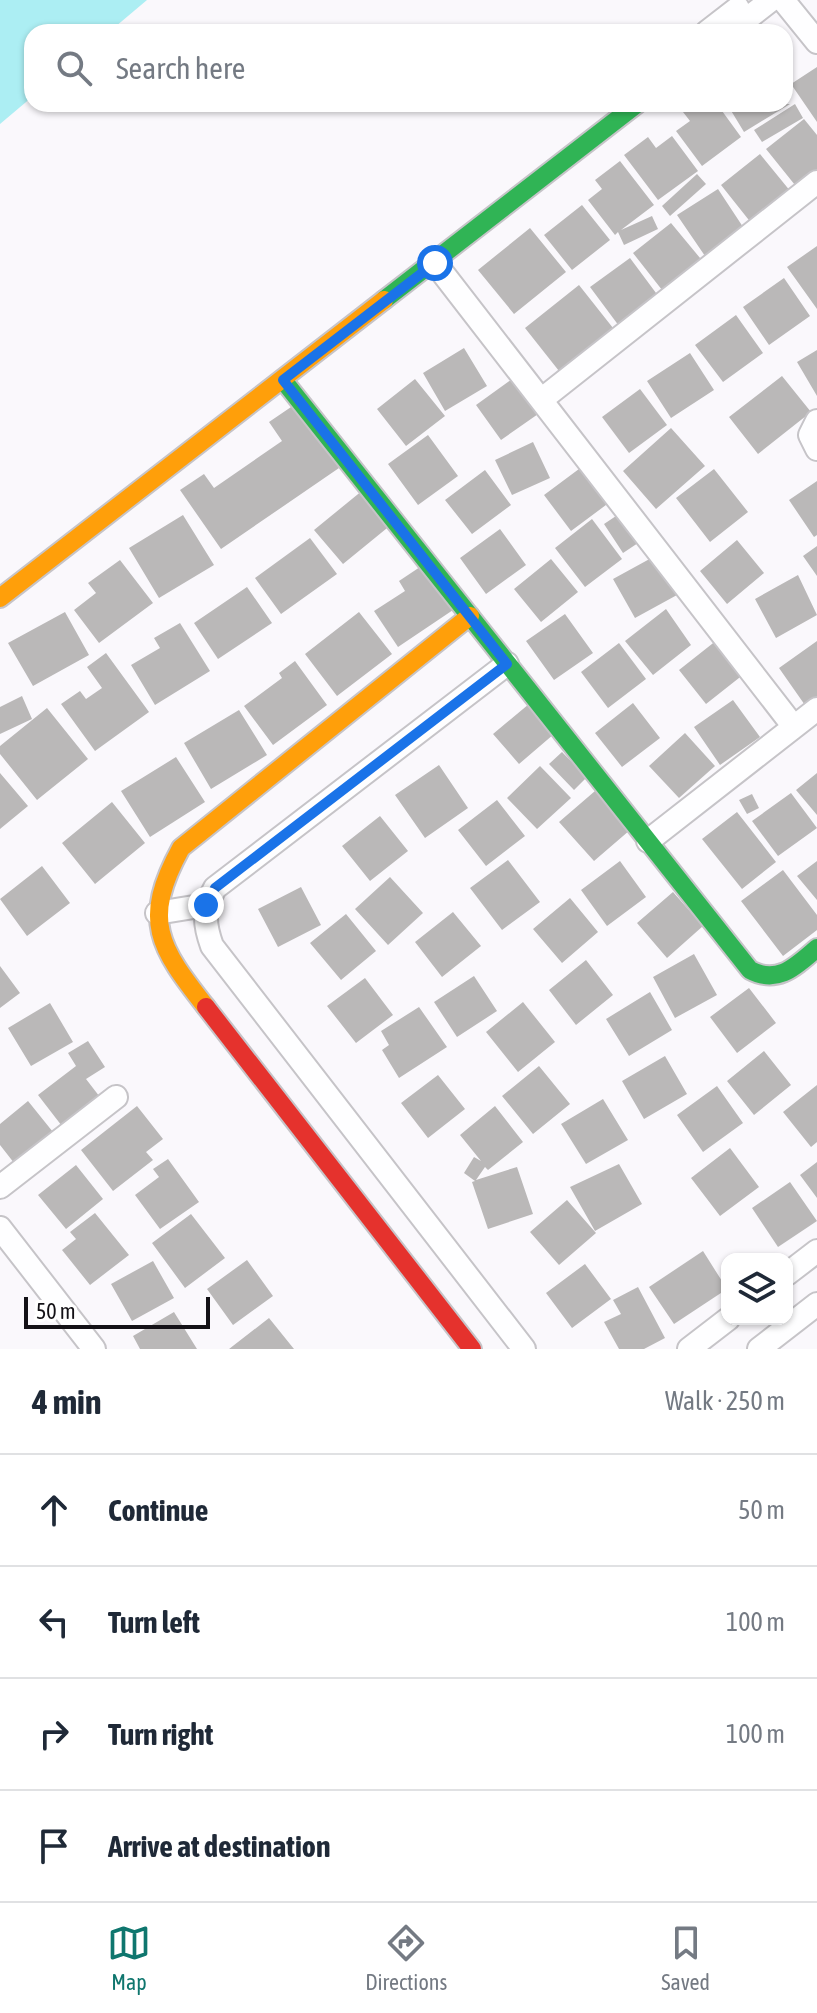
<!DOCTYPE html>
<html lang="en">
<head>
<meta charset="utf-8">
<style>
	body { margin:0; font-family:"Asap Condensed",sans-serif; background:#f2f2f3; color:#1f2937 }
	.controls { position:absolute; right:24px; bottom:24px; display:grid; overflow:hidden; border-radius:16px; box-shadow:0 2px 6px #0004 }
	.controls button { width:72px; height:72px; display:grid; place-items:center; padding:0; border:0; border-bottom:2px solid #e0e1e3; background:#fff; color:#1f2937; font:40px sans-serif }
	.scale { position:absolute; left:24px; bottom:20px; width:186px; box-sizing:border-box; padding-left:8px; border:4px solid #131116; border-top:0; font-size:22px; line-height:28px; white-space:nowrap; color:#131116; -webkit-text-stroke:6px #fff; paint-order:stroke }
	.stop { position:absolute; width:24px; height:24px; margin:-18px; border:6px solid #1a73e8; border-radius:50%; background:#fff }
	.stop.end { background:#1a73e8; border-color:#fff; box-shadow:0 2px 8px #0008 }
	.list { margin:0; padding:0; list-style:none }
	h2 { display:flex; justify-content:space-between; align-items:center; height:104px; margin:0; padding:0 32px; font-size:34px }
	h2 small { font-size:26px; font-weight:400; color:#747a83 }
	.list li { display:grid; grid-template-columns:52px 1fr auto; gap:24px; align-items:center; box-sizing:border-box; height:112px; padding:0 32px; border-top:2px solid #e0e1e3 }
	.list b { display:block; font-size:30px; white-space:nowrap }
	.list em { font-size:26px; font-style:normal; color:#747a83 }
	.icon { flex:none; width:44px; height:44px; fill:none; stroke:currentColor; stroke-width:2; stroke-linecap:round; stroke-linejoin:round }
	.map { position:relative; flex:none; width:817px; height:1349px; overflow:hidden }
	.search { position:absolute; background:#fff; box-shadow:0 2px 6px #0004; left:24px; right:24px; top:24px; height:88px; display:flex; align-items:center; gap:20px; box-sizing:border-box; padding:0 28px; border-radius:24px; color:#747a83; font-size:30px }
	.sheet { height:552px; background:#fff }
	nav { display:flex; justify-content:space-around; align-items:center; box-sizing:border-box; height:112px; border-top:2px solid #e0e1e3; background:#fff; font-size:22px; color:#747a83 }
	nav a { display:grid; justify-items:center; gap:4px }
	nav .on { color:#0f766e }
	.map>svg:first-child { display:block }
	.water { fill:#aceef3 }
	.building { fill:#bab8b8 }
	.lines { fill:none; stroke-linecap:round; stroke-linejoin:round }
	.street-casing { stroke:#c6c4c8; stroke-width:26 }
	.fast-casing { stroke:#c6c4c8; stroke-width:22 }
	.slow-casing { stroke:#c6c4c8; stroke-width:22 }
	.jam-casing { stroke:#c6c4c8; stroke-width:22 }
	.street { stroke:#fefeff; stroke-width:22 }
	.fast { stroke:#30b455; stroke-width:18 }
	.slow { stroke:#ff9f0a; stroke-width:18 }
	.jam { stroke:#e5322d; stroke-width:18 }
	.route { stroke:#1a73e8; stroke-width:10 }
</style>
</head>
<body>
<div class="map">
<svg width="817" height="1349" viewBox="0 0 817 1349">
	<rect width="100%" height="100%" fill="#faf8fc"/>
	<path class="water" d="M0,0H147L109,32H32V97L0,124Z"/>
	<path class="building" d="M817,67V122L791,84Z
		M693,104H717L741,137L702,166L676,131L690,121L683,112Z
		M727,104H790L744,132Z
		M795,104L803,118L762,142L754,130Z
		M804,119L817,135V175L799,190L766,149Z
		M672,136L698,171L658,200L624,155L648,137L656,148Z
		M760,154L791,192L752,224L721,185Z
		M620,161L654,205L621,230L652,216L658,229L624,245L618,232L615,235L588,200L602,189L595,180Z
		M697,174L706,184L670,216L662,206Z
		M718,189L745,230L705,256L677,215Z
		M582,205L610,240L572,270L544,235Z
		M671,223L705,264L666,295L633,253Z
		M530,228L566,272L514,314L478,270Z
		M817,246V309L787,267Z
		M630,258L659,297L619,326L590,287Z
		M784,278L810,316L769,345L743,307Z
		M579,285L613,328L559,371L525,328Z
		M736,315L763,353L723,382L695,345Z
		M464,348L487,386L445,411L423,373Z
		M817,350V396L797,362Z
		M690,353L714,390L671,418L647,381Z
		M782,376L811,412L758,454L729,417Z
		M515,377L541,412L501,440L476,405Z
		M415,379L445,416L406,446L377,409Z
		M640,389L667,425L629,453L602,417Z
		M294,405L339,468L221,549L180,490L204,474L214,488L282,441L269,422Z
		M671,428L705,466L656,509L623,471Z
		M428,435L458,476L418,505L388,464Z
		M533,442L550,478L512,495L495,460Z
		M583,466L610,502L571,531L544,495Z
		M714,469L748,512L710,542L676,498Z
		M485,470L511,505L472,534L445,500Z
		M817,481V535L814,537L789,500Z
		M363,490L392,524L343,564L314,530Z
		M619,514L638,543L623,553L604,524Z
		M183,515L214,565L159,598L129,548Z
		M592,519L622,559L585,587L555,548Z
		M500,529L526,565L486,594L460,558Z
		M310,538L337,574L281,614L255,578Z
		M737,540L764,573L727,604L700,571Z
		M817,546V576L803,556Z
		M655,556L677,595L635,618L613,579Z
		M551,559L578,592L541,622L514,589Z
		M120,560L153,603L99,643L74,610L96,593L88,583Z
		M423,565L453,610L398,647L374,611L405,591L399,581Z
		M798,575L817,615L776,638L755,599Z
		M247,587L272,623L218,659L194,623Z
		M666,609L691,645L653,675L625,641Z
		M65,612L89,655L33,686L8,643Z
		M359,612L392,654L337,696L305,654Z
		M565,614L593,653L554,680L526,641Z
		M180,623L210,671L155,705L131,665L160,648L154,638Z
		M717,640L744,674L706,704L679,670Z
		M817,641V701L807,708L779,668Z
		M619,643L646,679L608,708L581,672Z
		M106,653L149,712L95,751L61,704L80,691L86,699L102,688L87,667Z
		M295,661L327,705L273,745L244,706L282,678L279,673Z
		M22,696L32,719L0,734V707Z
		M733,700L760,737L720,765L694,727Z
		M633,703L660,738L622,767L595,733Z
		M529,704L554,734L519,764L493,734Z
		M47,708L88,759L37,800L0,754V746Z
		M239,710L267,755L211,789L184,743Z
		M685,733L715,766L679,798L649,766Z
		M562,752L587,777L574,790L549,764Z
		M176,757L205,802L150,837L121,791Z
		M439,765L468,808L425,838L395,795Z
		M540,766L571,798L537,829L507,798Z
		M0,773L28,806L0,829Z
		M817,773V815L796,790Z
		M595,791L630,830L594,861L559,822Z
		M791,793L817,828L778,856L752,821Z
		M752,794L759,808L747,814L739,800Z
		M497,800L525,836L486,866L458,830Z
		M112,802L145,843L95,884L62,843Z
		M737,812L776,862L742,889L702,839Z
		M380,816L408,851L370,881L342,846Z
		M508,860L540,902L502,930L470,888Z
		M620,861L646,897L607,926L581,890Z
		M817,861V900L797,876Z
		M42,866L70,903L27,936L0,899Z
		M783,870L817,915V930L783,956L741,901Z
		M390,877L423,913L388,945L355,909Z
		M301,887L321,925L278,947L258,909Z
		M673,892L703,926L667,958L637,923Z
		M570,898L598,932L562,963L533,929Z
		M453,912L481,946L442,977L415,942Z
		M346,914L376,951L341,980L310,943Z
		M694,954L717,995L675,1018L653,977Z
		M586,960L613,995L576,1025L549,990Z
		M0,966L20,993L0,1008Z
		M474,976L497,1011L457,1037L434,1002Z
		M365,978L393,1015L356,1043L327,1006Z
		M749,988L776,1023L737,1053L710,1017Z
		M650,992L672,1030L629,1056L606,1019Z
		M523,1002L555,1042L518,1072L486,1032Z
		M50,1003L73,1042L31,1066L8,1028Z
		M419,1007L447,1047L399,1078L382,1050L389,1045L381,1031Z
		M88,1041L105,1067L86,1079L103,1101L65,1130L38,1095L76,1066L68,1053Z
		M764,1051L791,1085L754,1115L727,1081Z
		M665,1056L687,1094L644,1119L622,1081Z
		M539,1066L570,1104L533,1134L502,1096Z
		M438,1075L465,1109L428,1138L401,1103Z
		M817,1085V1142L811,1147L783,1112Z
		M717,1086L743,1123L703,1152L677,1115Z
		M603,1099L628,1140L586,1164L561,1124Z
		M28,1101L57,1137L18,1168L0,1145V1124Z
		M137,1106L163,1139L146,1152L153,1160L113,1191L81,1150Z
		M495,1106L523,1142L488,1170L485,1167L476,1180L517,1167L533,1214L488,1229L472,1182L475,1181L464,1173L474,1157L481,1161L460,1135Z
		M730,1148L759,1187L720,1216L691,1178Z
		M168,1159L199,1202L160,1229L135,1195L159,1177L153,1169Z
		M817,1162V1198L800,1175Z
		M619,1164L642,1204L595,1231L570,1187Z
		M76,1165L103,1199L66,1229L38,1195Z
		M790,1182L817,1221L778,1247L752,1208Z
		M567,1200L596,1233L559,1265L530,1232Z
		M95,1213L129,1255L90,1285L62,1250L76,1239L70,1232Z
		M191,1214L225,1258L185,1288L152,1243Z
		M703,1251L727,1289L674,1324L649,1287Z
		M247,1260L273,1296L233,1325L207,1289Z
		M153,1261L174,1298L132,1321L111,1284Z
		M585,1264L611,1299L572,1328L546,1293Z
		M638,1287L665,1338L644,1349H619L604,1322L621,1314L613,1300Z
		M174,1312L197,1349H140L133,1336Z
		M269,1318L294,1349H229Z"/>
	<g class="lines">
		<g class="street-casing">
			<path id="street" d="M783,0L817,42
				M707,32L738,8
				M730,32L771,0
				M435,263L794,727
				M541,400L817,182
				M817,421L810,435L817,449
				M507,664L215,888C203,909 204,924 212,946L524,1349
				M648,841L817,709
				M157,913L206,905
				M0,1187L116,1097
				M0,1228L94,1349
				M787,1274L817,1251
				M689,1349L728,1319
				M759,1349L817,1304"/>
		</g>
		<g class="fast-casing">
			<path id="fast" d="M384,300L637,104
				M283,380L750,970C778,985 796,966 817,948"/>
		</g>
		<g class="slow-casing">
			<path id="slow" d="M0,598L384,300
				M206,1007C159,947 141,921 181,848L470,616"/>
		</g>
		<g class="jam-casing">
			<path id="jam" d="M206,1007L472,1349"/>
		</g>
		<use href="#street" class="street"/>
		<use href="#fast" class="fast"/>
		<use href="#slow" class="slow"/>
		<use href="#jam" class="jam"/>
	</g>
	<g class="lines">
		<path class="route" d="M206,905L215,888L507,664L283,380L435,263"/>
	</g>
</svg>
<div class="controls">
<button><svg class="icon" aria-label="layers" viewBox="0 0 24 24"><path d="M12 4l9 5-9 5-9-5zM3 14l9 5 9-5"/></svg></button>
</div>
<div class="scale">50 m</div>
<div class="stop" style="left:435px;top:263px"></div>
<div class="stop end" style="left:206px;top:905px"></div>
<div class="search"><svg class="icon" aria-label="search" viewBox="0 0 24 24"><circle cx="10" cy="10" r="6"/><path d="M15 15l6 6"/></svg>Search here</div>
</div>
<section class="sheet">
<h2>4 min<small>Walk · 250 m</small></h2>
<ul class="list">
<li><svg class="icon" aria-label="ahead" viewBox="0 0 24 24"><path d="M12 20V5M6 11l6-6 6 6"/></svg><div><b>Continue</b></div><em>50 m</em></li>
<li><svg class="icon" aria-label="left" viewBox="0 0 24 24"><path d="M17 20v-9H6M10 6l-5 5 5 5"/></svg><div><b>Turn left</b></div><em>100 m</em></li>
<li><svg class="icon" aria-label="right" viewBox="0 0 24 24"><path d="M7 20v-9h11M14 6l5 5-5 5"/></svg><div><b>Turn right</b></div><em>100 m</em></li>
<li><svg class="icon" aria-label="arrive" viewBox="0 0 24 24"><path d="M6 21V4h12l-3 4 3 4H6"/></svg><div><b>Arrive at destination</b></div></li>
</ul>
</section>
<nav>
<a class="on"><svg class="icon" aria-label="map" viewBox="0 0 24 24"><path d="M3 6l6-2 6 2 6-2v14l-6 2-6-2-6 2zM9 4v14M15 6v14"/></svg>Map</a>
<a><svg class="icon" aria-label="directions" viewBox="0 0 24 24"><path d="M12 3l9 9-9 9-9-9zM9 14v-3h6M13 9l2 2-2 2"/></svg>Directions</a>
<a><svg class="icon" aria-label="saved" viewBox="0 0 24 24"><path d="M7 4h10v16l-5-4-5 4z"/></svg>Saved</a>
</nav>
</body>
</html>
